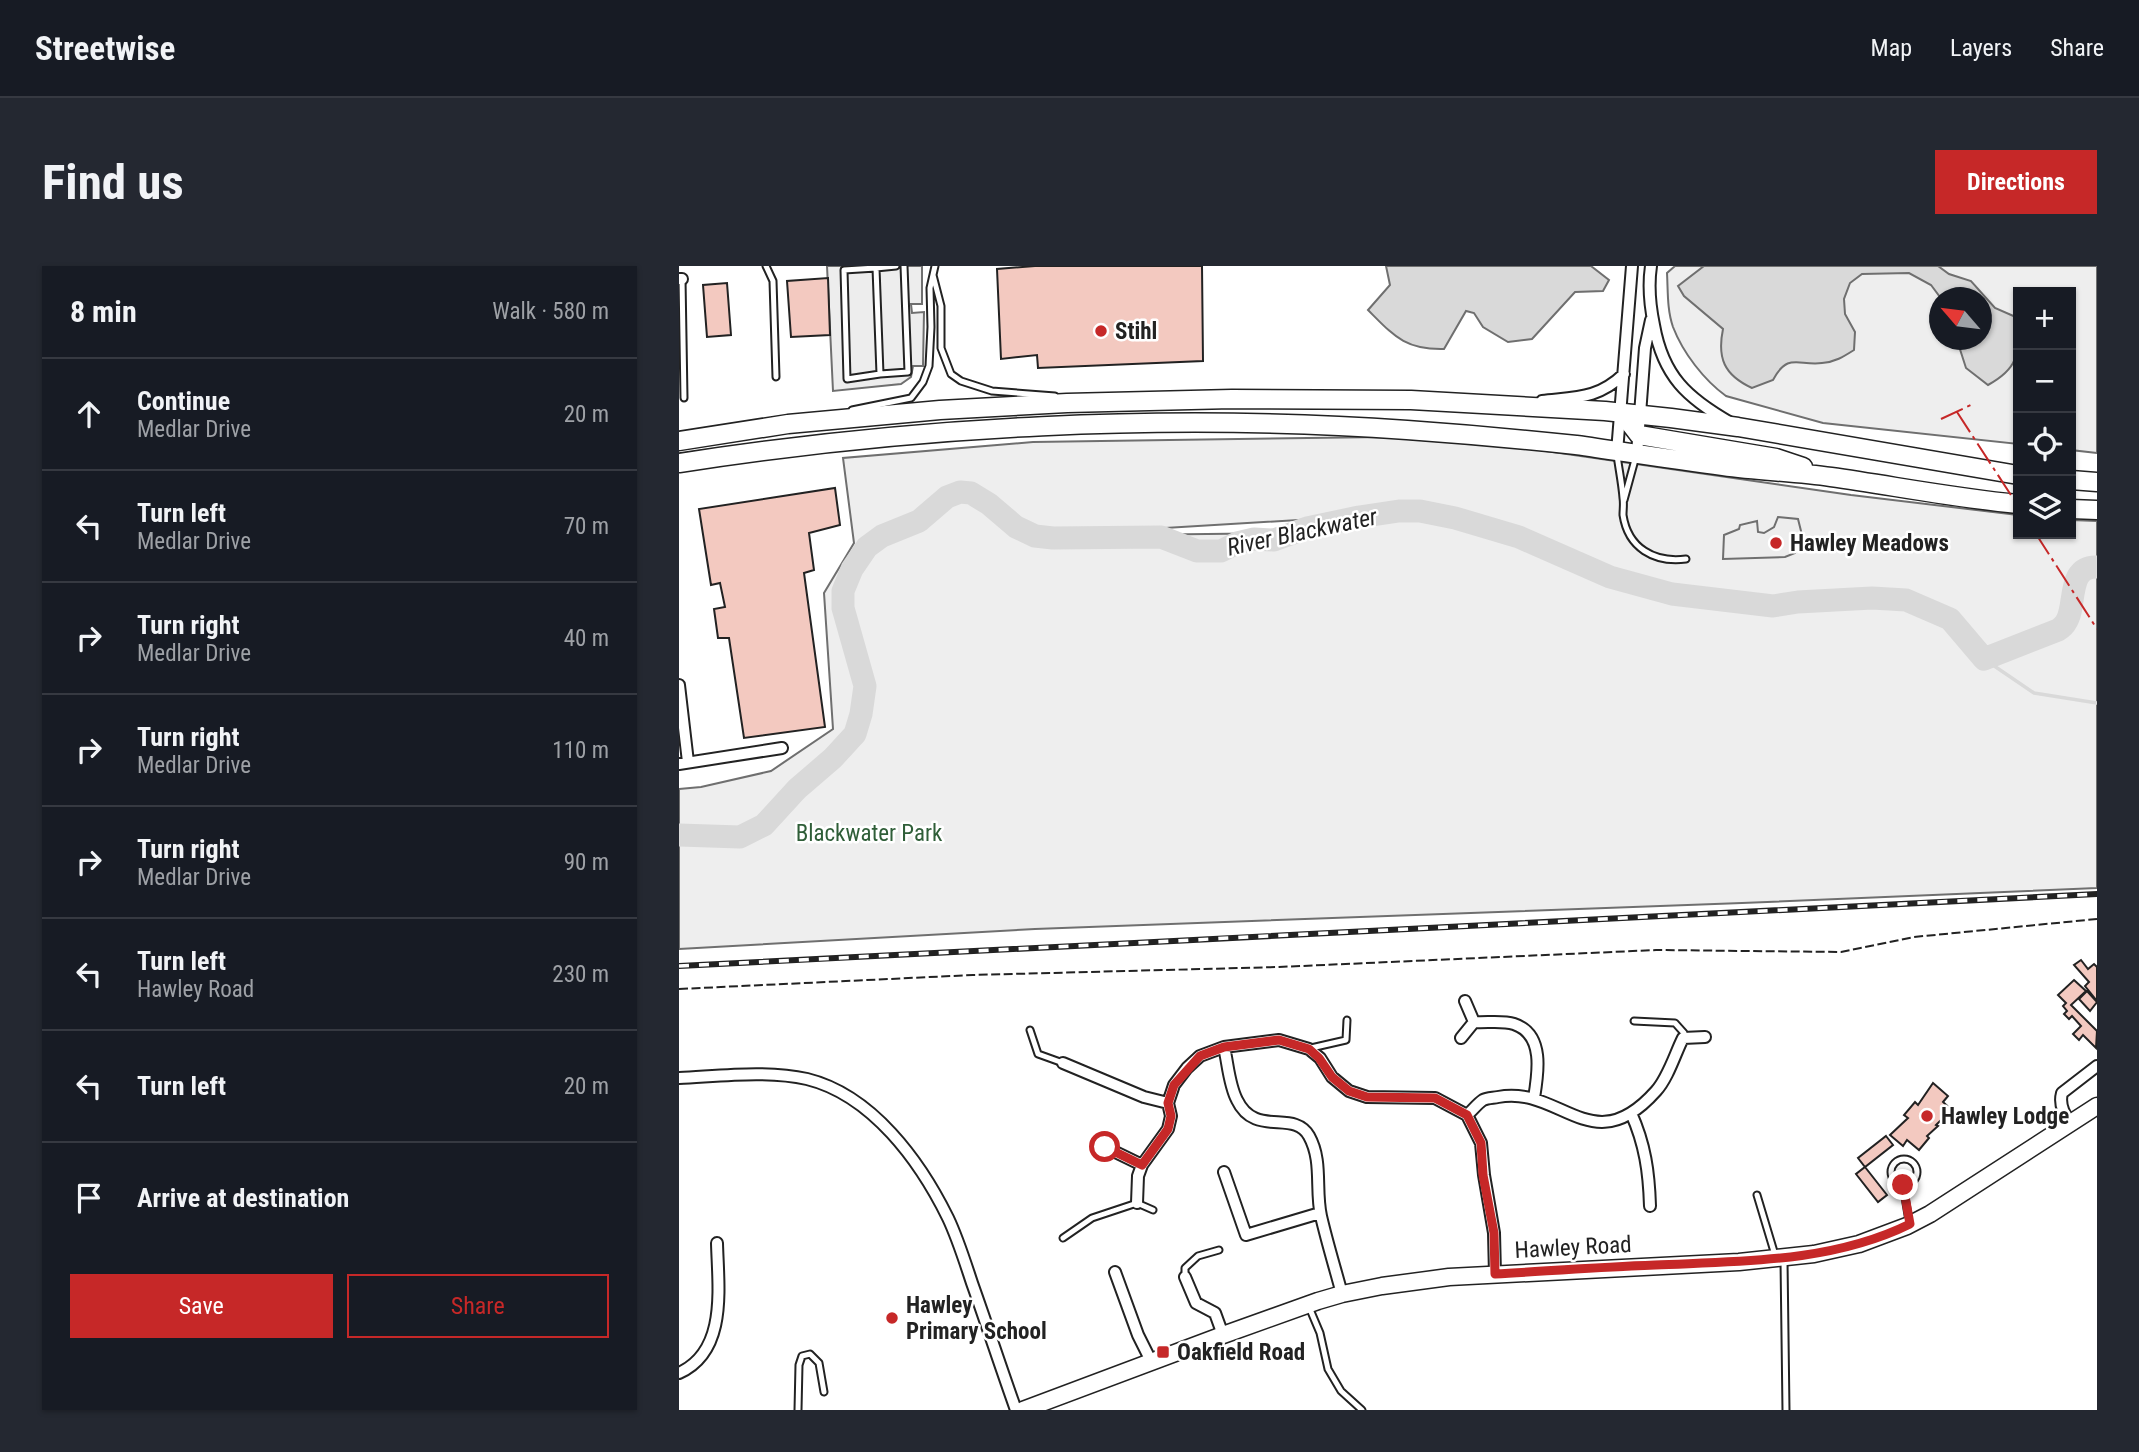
<!DOCTYPE html>
<html lang="en">
<head>
<meta charset="utf-8">
<style>
	body { margin:0; font-family:"Roboto Condensed",sans-serif; background:#242831; color:#f1f3f6 }
	.controls { position:absolute; right:21px; top:21px; display:grid; overflow:hidden; border-radius:0px; box-shadow:0 2px 5px #0004 }
	.controls button { width:63px; height:63px; display:grid; place-items:center; padding:0; border:0; border-bottom:2px solid #363941; background:#171b24; color:#f1f3f6; font:35px sans-serif }
	.compass { position:absolute; left:1250px; top:21px; width:63px; height:63px; border-radius:50%; background:#171b24; box-shadow:0 2px 5px #0004; rotate:298deg }
	.stop { position:absolute; width:21px; height:21px; margin:-16px; border:5px solid #c62828; border-radius:50%; background:#fff }
	.stop.end { background:#c62828; border-color:#fff; box-shadow:0 2px 7px #0008 }
	.list { margin:0; padding:0; list-style:none }
	h2 { display:flex; justify-content:space-between; align-items:center; height:91px; margin:0; padding:0 28px; font-size:30px }
	h2 small { font-size:23px; font-weight:400; color:#9ea1a6 }
	.list li { display:grid; grid-template-columns:46px 1fr auto; gap:21px; align-items:center; box-sizing:border-box; height:112px; padding:0 28px; border-top:2px solid #363941 }
	.list b { display:block; font-size:26px; white-space:nowrap }
	.list p { margin:0; font-size:23px; white-space:nowrap; color:#9ea1a6 }
	.list em { font-size:23px; font-style:normal; color:#9ea1a6 }
	.actions { display:flex; gap:14px; padding:21px 28px }
	.actions a { flex:1; padding:16px 0; border:2px solid #c62828; border-radius:0px; text-align:center; font-size:24px; color:#c62828 }
	.actions .main { background:#c62828; color:#fff }
	.icon { flex:none; width:38px; height:38px; fill:none; stroke:currentColor; stroke-width:2; stroke-linecap:round; stroke-linejoin:round }
	.map { position:relative; flex:none; width:1418px; height:1144px; overflow:hidden; border-radius:0px }
	header { display:flex; align-items:center; gap:42px; box-sizing:border-box; height:98px; padding:0 35px; background:#171b24; border-bottom:2px solid #363941 }
	header strong { font-size:33px }
	nav { display:flex; gap:38px; margin-inline-start:auto; font-size:24px }
	.intro { display:flex; align-items:center; justify-content:space-between; box-sizing:border-box; height:168px; padding:0 42px }
	h1 { margin:0; font-size:49px }
	.button { padding:18px 32px; border-radius:0px; background:#c62828; color:#fff; font-size:24px; font-weight:700 }
	main { display:flex; gap:42px; padding:0 42px }
	aside { flex:1; background:#171b24; border-radius:0px; box-shadow:0 2px 5px #0004 }
	.map>svg:first-child { display:block }
	.green { fill:#eee; stroke:#6f6f6f; stroke-width:2; fill-rule:evenodd }
	.parking { fill:#ededed; stroke:#6f6f6f; stroke-width:2 }
	.water { fill:#d9d9d9; stroke:#6f6f6f; stroke-width:2 }
	.lines { fill:none; stroke-linecap:round; stroke-linejoin:round }
	.stream { stroke:#d9d9d9; stroke-width:3.5 }
	.river { stroke:#d9d9d9; stroke-width:23 }
	.building { fill:#f3c9c0; stroke:#222; stroke-width:2 }
	.service-casing { stroke:#222; stroke-width:9 }
	.minor-casing { stroke:#222; stroke-width:14 }
	.secondary-casing { stroke:#222; stroke-width:19 }
	.primary-casing { stroke:#222; stroke-width:21 }
	.service { stroke:#fff; stroke-width:5 }
	.minor { stroke:#fff; stroke-width:10 }
	.secondary { stroke:#fff; stroke-width:16 }
	.primary { stroke:#fff; stroke-width:18 }
	.rail-casing { stroke:#222; stroke-width:6 }
	.rail { stroke:#fff; stroke-width:3.5; stroke-dasharray:10; stroke-linecap:butt }
	.fence { stroke:#222; stroke-width:2; stroke-dasharray:9 3.5; stroke-linecap:butt }
	.power { stroke:#c62828; stroke-width:2; stroke-dasharray:24 5 3.5 5; stroke-linecap:butt }
	.route { stroke:#c62828; stroke-width:9 }
	.poi-dot { fill:#c62828; stroke:#fff; stroke-width:2.5 }
	.labels { text-anchor:middle; stroke-width:5; stroke-linejoin:round; paint-order:stroke }
	.poi-label { font-size:23px; font-weight:bold; fill:#222; stroke:#fff; text-anchor:start }
	.park-label { font-size:23px; fill:#2f5e38; stroke:#fff }
	.street-label { font-size:23px; fill:#222; stroke:#fff }
	.water-label { font-size:24px; font-style:italic; fill:#222; stroke:#fff }
</style>
</head>
<body>
<header>
<strong>Streetwise</strong>
<nav><a>Map</a><a>Layers</a><a>Share</a></nav>
</header>
<div class="intro"><h1>Find us</h1><a class="button">Directions</a></div>
<main>
<aside>
<h2>8 min<small>Walk · 580 m</small></h2>
<ul class="list">
<li><svg class="icon" aria-label="ahead" viewBox="0 0 24 24"><path d="M12 20V5M6 11l6-6 6 6"/></svg><div><b>Continue</b><p>Medlar Drive</p></div><em>20 m</em></li>
<li><svg class="icon" aria-label="left" viewBox="0 0 24 24"><path d="M17 20v-9H6M10 6l-5 5 5 5"/></svg><div><b>Turn left</b><p>Medlar Drive</p></div><em>70 m</em></li>
<li><svg class="icon" aria-label="right" viewBox="0 0 24 24"><path d="M7 20v-9h11M14 6l5 5-5 5"/></svg><div><b>Turn right</b><p>Medlar Drive</p></div><em>40 m</em></li>
<li><svg class="icon" aria-label="right" viewBox="0 0 24 24"><path d="M7 20v-9h11M14 6l5 5-5 5"/></svg><div><b>Turn right</b><p>Medlar Drive</p></div><em>110 m</em></li>
<li><svg class="icon" aria-label="right" viewBox="0 0 24 24"><path d="M7 20v-9h11M14 6l5 5-5 5"/></svg><div><b>Turn right</b><p>Medlar Drive</p></div><em>90 m</em></li>
<li><svg class="icon" aria-label="left" viewBox="0 0 24 24"><path d="M17 20v-9H6M10 6l-5 5 5 5"/></svg><div><b>Turn left</b><p>Hawley Road</p></div><em>230 m</em></li>
<li><svg class="icon" aria-label="left" viewBox="0 0 24 24"><path d="M17 20v-9H6M10 6l-5 5 5 5"/></svg><div><b>Turn left</b></div><em>20 m</em></li>
<li><svg class="icon" aria-label="arrive" viewBox="0 0 24 24"><path d="M6 21V4h12l-3 4 3 4H6"/></svg><div><b>Arrive at destination</b></div></li>
</ul>
<div class="actions"><a class="main">Save</a><a>Share</a></div>
</aside>
<div class="map">
<svg width="1418" height="1144" viewBox="0 0 1418 1144">
	<rect width="100%" height="100%" fill="#fff"/>
	<path class="green" d="M996,0H1418V187L1392,184V26H1339V178L1144,157L1047,130C1025,114 1004,87 994,61C988,44 989,25 988,7ZM1260,32H1302V74H1260Z
		M704,171L846,182L1172,229L1339,249V268H1392V254L1418,255V622L1063,637L356,663L0,683V523L22,521L92,505L154,463L145,327L175,277L164,192L354,176ZM635,254L625,267L354,270L635,253Z"/>
	<path class="parking" d="M148,0H243V38H232L233,47L245,46L244,100H234L232,111L222,118L154,125Z
		M1099,251L1119,253L1123,269L1116,287L1106,291L1044,293L1045,269L1060,263L1061,259L1078,255L1079,266L1085,267L1095,261Z"/>
	<path class="water" d="M707,0H912L930,14L924,25L896,26L853,73L829,76L804,61L795,47L787,45L765,83C726,84 715,70 689,44L711,19Z
		M1025,0H1259L1270,8L1292,15L1316,42L1339,52C1339,86 1342,101 1309,119L1287,102L1278,74H1302V32L1261,31L1252,19L1230,7L1183,8L1171,17L1165,33L1166,48L1176,66L1175,84C1164,91 1156,96 1143,97C1119,100 1109,86 1094,114L1073,122C1045,109 1038,92 1044,63L1005,30L999,20Z"/>
	<g class="lines">
		<path class="stream" d="M1305,393L1355,427L1418,437"/>
		<path class="river" d="M0,569L61,571L85,559L118,523L154,492L176,468L182,448L186,420L164,342V325L173,303L188,281L203,270L240,255L268,231L281,226L292,227L310,238L337,261L356,270L374,272L482,271L518,285H542L558,277L575,273L595,274L628,262L680,251L720,245H741L776,252L840,271L931,311L993,328L1094,340L1119,336L1193,332L1227,334L1271,353L1305,393L1379,364C1382,362 1385,360 1387,356C1398,340 1387,300 1418,301"/>
	</g>
	<path class="building" d="M356,0H523L524,95L359,102L358,89L322,93L318,3Z
		M149,12L151,69L112,71L108,15Z
		M48,17L52,69L28,71L24,19Z
		M156,222L161,259L130,267L135,304L125,307L146,461L65,472L50,372H39L35,343L46,341L41,317L32,319L20,243Z
		M1402,694L1409,703L1415,698L1418,701V735L1406,720L1410,716L1395,699Z
		M1395,714L1407,725L1392,739L1418,765L1417,782L1404,769L1400,774L1394,768L1402,760L1393,750L1390,753L1385,748L1388,745L1384,740L1387,737L1379,729Z
		M1408,725L1418,736L1411,745L1400,733Z
		M1254,817L1269,830L1264,836L1274,845L1264,857L1261,855L1257,859L1259,860L1248,870L1250,872L1240,884L1228,874L1224,880L1211,869L1229,852L1225,849L1236,836L1239,839Z
		M1207,870L1214,879L1186,901L1179,892Z
		M1186,901L1208,929L1199,936L1177,908Z"/>
	<g class="lines">
		<g class="service-casing">
			<path id="service" d="M87,0L94,15L97,111
				M217,0L197,2L201,108L229,106L225,0
				M197,2L165,4L168,113L201,108
				M254,9L262,40V82L272,108L282,115L313,125L376,130
				M3,13L5,132
				M173,144L232,132L244,116L250,100L252,61L251,22L256,0
				M938,189C940,204 943,218 944,232C945,238 944,243 944,249C949,282 975,297 1007,293
				M945,234L957,190
				M955,755L996,757L1005,767L1004,772
				M351,764L359,788L384,797
				M632,782L667,774L668,754
				M1212 906a13 13 0 1 1 26 0a13 13 0 1 1-26 0Z
				M1224,919L1230,955
				M1078,929L1096,989
				M384,972L413,952L458,937L474,944
				M1105,995L1107,1144
				M506,1011V1002L519,990L540,984
				M630,1041L641,1067L649,1103L662,1125L683,1144
				M119,1144L120,1099L123,1090L131,1088L140,1097L145,1126"/>
		</g>
		<g class="minor-casing">
			<path id="minor" d="M972,0C969,20 971,40 975,59C984,110 1008,132 1052,157
				M0,13H3
				M863,135C897,131 919,133 945,108
				M938,186L953,0
				M958,188L966,82L972,54
				M0,419L9,496
				M0,498L103,482
				M795,756C807,757 823,754 835,758C866,768 859,808 855,832
				M782,772L795,756L786,735
				M545,781C549,798 550,819 558,834C576,872 615,843 630,870C644,895 636,923 642,950C648,976 656,1002 663,1028
				M384,797L465,831L489,837
				M0,812C41,810 88,804 128,813C193,829 241,895 269,952C279,973 286,996 293,1017C308,1059 322,1102 337,1144
				M952,847C966,878 970,906 971,940
				M788,849C793,845 798,838 804,834C808,832 814,832 819,831C882,819 913,897 977,825C989,812 996,788 1004,772L1026,771
				M1391,856C1384,847 1380,838 1383,827L1418,800
				M426,881L463,899
				M545,906L567,969L641,947
				M458,937L459,910L463,899L489,863L492,850L489,837L495,819L508,802L521,790L545,781L600,774L630,783L641,792L653,811L670,825L688,831L756,832L788,849L802,877L805,909L815,967L816,1008
				M436,1006L459,1069L472,1095
				M506,1011L517,1037L536,1047L544,1069
				M0,1107C49,1085 39,1021 38,977"/>
		</g>
		<g class="secondary-casing">
			<path id="secondary" d="M344,1144L544,1069L639,1035L663,1028L703,1020L770,1011L1060,996L1135,988L1180,978L1228,960L1251,948L1418,840"/>
		</g>
		<g class="primary-casing">
			<path id="primary" d="M943,147L960,169L1097,192L1124,201
				M0,175L109,158L261,144L388,137L553,133L732,134L926,145L992,152L1059,161L1339,209
				M0,197C238,160 488,147 728,164C784,168 841,173 897,179C946,186 995,194 1044,200C1080,205 1116,206 1152,211C1215,220 1276,232 1339,238
				M1392,214L1418,216
				M1392,243L1418,244"/>
		</g>
		<use href="#service" class="service"/>
		<use href="#minor" class="minor"/>
		<use href="#secondary" class="secondary"/>
		<use href="#primary" class="primary"/>
		<g class="rail-casing">
			<path id="rail" d="M0,700L1418,628"/>
		</g>
		<use href="#rail" class="rail"/>
		<path class="fence" d="M0,723L294,709L600,701L977,684L1162,686L1235,671L1418,653"/>
		<path class="power" d="M1278,146L1339,240
			M1262,153L1294,138
			M1357,268L1418,363"/>
	</g>
	<g class="lines">
		<path class="route" d="M426,881L463,899L489,863L492,850L489,837L495,819L521,790L545,781L600,774L630,783L640,792L653,811L670,825L688,831L756,832L788,849L802,877L804,909L815,967L816,1008C869,1005 922,1001 976,999C1061,995 1152,997 1231,958L1224,919"/>
	</g>
	<g class="poi-dot">
		<circle cx="422" cy="65" r="7"/>
		<circle cx="1097" cy="277" r="7"/>
		<circle cx="1248" cy="850" r="7"/>
		<circle cx="213" cy="1052" r="7"/>
		<rect x="477" y="1079" width="14" height="14" rx="3.5"/>
	</g>
	<g class="labels">
		<g class="poi-label">
			<text x="436" y="73">Stihl</text>
			<text x="1111" y="285">Hawley Meadows</text>
			<text x="1262" y="858">Hawley Lodge</text>
			<text x="227" y="1047">Hawley<tspan x="227" dy="26">Primary School</tspan></text>
			<text x="498" y="1094">Oakfield Road</text>
		</g>
		<g class="park-label">
			<text x="190" y="575">Blackwater Park</text>
		</g>
		<g class="street-label">
			<text transform="translate(894 981) rotate(-3)" y="8">Hawley Road</text>
		</g>
		<g class="water-label">
			<text transform="translate(623 266) rotate(-12)" y="8">River Blackwater</text>
		</g>
	</g>
</svg>
<div class="controls">
<button>+</button>
<button>−</button>
<button><svg class="icon" aria-label="locate" viewBox="0 0 24 24"><circle cx="12" cy="12" r="6"/><path d="M12 2v4M12 18v4M2 12h4M18 12h4"/></svg></button>
<button><svg class="icon" aria-label="layers" viewBox="0 0 24 24"><path d="M12 4l9 5-9 5-9-5zM3 14l9 5 9-5"/></svg></button>
</div>
<svg class="compass" viewBox="-18 -18 36 36"><path d="M0-13l5 13h-10z" fill="#e53935"/><path d="M0 13l5-13h-10z" fill="#9ea1a6"/></svg>
<div class="stop" style="left:426px;top:881px"></div>
<div class="stop end" style="left:1224px;top:919px"></div>
</div>
</main>
</body>
</html>
